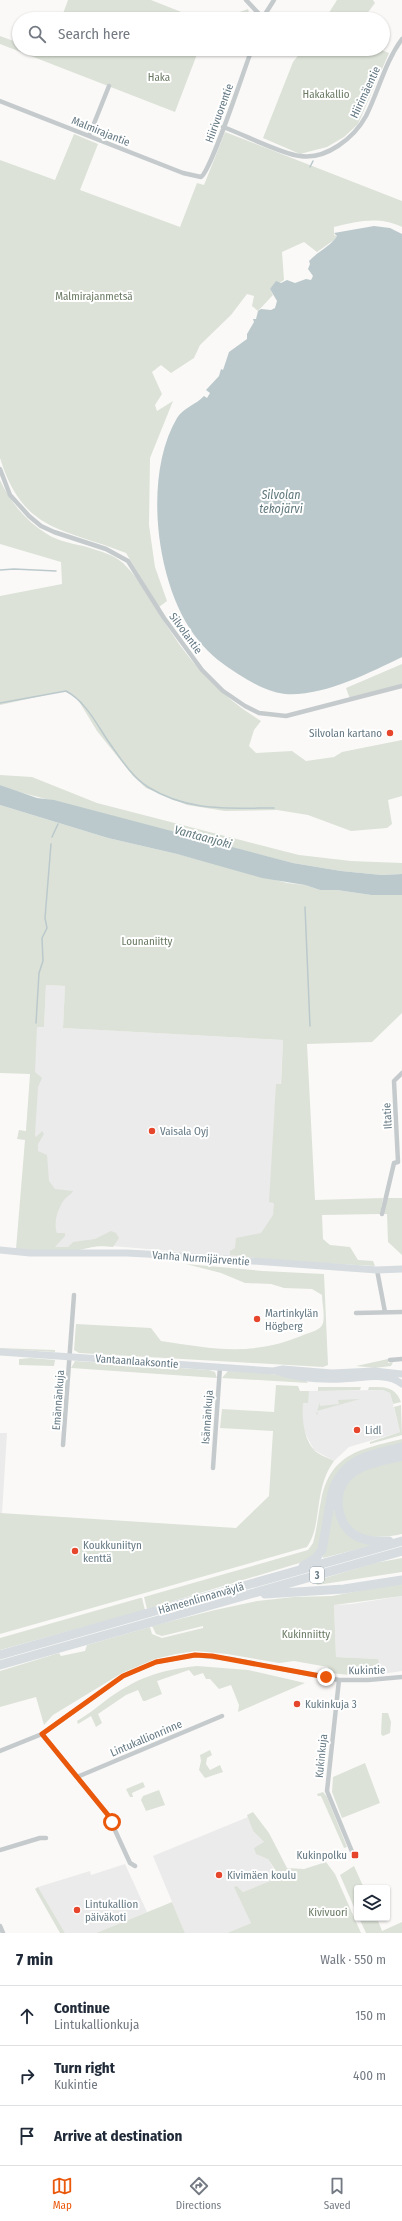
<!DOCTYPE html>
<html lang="en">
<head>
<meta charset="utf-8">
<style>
	body { margin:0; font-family:"Fira Sans Condensed",sans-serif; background:#f6f6f7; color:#1f2937 }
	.controls { position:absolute; right:12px; bottom:12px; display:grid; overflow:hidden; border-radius:4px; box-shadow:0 1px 3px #0004 }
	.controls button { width:36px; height:36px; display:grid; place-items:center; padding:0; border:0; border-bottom:1px solid #e0e1e3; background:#fff; color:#1f2937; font:20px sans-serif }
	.stop { position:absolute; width:12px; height:12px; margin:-9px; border:3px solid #ea580c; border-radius:50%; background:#fff }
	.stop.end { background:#ea580c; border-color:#fff; box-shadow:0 1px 4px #0008 }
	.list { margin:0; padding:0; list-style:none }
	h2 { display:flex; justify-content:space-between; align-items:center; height:52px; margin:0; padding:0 16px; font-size:17px }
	h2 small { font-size:13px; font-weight:400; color:#747a83 }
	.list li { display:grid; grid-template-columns:26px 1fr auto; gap:12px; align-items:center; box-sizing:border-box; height:60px; padding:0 16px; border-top:1px solid #e0e1e3 }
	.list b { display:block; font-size:15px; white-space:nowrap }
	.list p { margin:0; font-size:13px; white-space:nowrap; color:#747a83 }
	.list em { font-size:13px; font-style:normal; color:#747a83 }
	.icon { flex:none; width:22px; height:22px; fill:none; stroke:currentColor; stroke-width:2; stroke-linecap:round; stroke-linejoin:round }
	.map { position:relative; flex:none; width:402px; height:1933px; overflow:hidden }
	.search { position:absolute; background:#fff; box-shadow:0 1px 3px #0004; left:12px; right:12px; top:12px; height:44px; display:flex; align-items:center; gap:10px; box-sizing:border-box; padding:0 14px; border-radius:22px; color:#747a83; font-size:15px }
	.sheet { height:232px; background:#fff }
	nav { display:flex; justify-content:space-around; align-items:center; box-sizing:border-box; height:56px; border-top:1px solid #e0e1e3; background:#fff; font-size:11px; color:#747a83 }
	nav a { display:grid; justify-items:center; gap:2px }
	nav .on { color:#ea580c }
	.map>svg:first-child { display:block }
	.built { fill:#ebebeb }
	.green { fill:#dce2d8 }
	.water { fill:#bbc9cc }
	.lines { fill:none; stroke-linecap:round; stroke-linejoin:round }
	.stream { stroke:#bbc9cc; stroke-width:1.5 }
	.street { stroke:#c5cbcd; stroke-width:4.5 }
	.secondary { stroke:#d6dcdf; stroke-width:7 }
	.highway { stroke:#d6dcdf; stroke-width:9 }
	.route { stroke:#ea580c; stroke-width:5 }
	.poi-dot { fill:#e5462c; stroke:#fff; stroke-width:1.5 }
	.labels { text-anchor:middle; stroke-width:4; stroke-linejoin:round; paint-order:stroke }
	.shield { fill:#fff; stroke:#92a0a8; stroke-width:1 }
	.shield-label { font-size:10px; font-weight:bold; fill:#647883 }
	.park-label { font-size:11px; fill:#6a7a63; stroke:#fff }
	.street-label { font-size:11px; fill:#647883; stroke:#fff }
	.poi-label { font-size:11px; fill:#647883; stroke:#fff; text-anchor:start }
	.water-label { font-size:12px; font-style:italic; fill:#5f777c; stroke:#fff }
</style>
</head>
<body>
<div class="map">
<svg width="402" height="1933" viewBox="0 0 402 1933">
	<rect width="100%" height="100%" fill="#faf9f7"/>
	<path class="built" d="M46,985L65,986L63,1028L283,1040L272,1252L239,1257L101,1245H88L77,1250L27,1249L26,1131L35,1026H44Z
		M383,1390L390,1393L400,1432L349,1447L334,1461L314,1450L305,1433L301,1434L300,1391Z
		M0,1433H7L2,1513H0Z
		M402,1596V1671L382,1674L378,1659L336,1657L334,1605L352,1604Z
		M248,1817L253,1831L264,1842L268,1859L276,1873L281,1877L243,1892L237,1886L251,1923L227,1933H185L153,1856Z
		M125,1864L147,1912L96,1933H65L38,1887L90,1871L91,1875Z"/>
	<path class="green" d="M68,0H151L199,19H61Z
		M337,0H373L375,3L363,19H325Z
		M248,9L251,19H220Z
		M0,36L19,43V49H34L47,54L49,49H199L175,112L0,44Z
		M303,49H379L389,53L358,124L344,137L327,147L300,154L263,138L293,62Z
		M225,132L402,201V227C379,216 358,221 334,227V235L337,236L334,240L317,252L304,242L282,252L284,280L270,289L273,295L258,311L252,306L254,296L247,294L231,315L200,345L194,358L171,373L161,365L152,372L162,394L155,405L157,411L173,401L150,458L149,525L155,567L167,601L159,607L126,553C64,528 23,533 0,458V160L55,180L74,134L98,144L80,190L180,227L197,183L204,185Z
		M0,480C10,502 26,521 47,534C57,541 75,544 87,547C99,551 113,554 123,563C143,582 155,609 171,632C195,669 224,698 261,721L254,730L249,746L256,753L292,751L306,761L334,757L342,752L402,740V796L388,800L392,824L387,828L351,831L308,815L277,810L225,811L187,805L146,788L133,776L97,731L77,698L64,691L0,705V596L62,584L61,562L0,544Z
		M402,664V685L350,699L346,688Z
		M0,775L32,777L97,803L299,855L351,861L402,863V874L382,875L341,871L293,863L19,792L0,785Z
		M0,805L108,838L177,854L287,883L305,885L320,890H337L371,895H402V1013L372,1042L307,1044L315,1200L383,1198L380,1214L322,1215L323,1239L330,1245L350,1247L358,1260L373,1261L375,1266L284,1261L230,1255V1251L235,1248L236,1238L261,1233L273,1215L274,1203L269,1202L276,1084H281L283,1040L63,1028L65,986L46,985L44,1027H37L35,1072L42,1078L38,1087L35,1135L36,1137L42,1131L44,1134L38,1144V1151L47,1155L49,1181L55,1189L73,1191C71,1195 67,1196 64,1200C58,1208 53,1223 57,1233H65V1236L55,1247H68L73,1242L95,1239L111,1231L116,1233L119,1238L113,1247C97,1245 93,1247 79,1250C64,1254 33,1250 16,1249L25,1140L17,1139L19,1130L26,1131L30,1074L0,1073Z
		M387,1198H402V1255L388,1242L387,1214H384Z
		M186,1264L263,1271L324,1274L328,1365L323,1367L79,1353L74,1350L76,1324L151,1328L161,1341C214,1349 253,1357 306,1334C311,1332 321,1330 323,1323C325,1315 322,1303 322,1295L312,1289L284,1288L271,1284L245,1283L221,1273Z
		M0,1348L55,1350V1352L0,1349Z
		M31,1358L55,1360L54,1366L19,1365V1359Z
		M388,1359V1363L393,1362L391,1366L375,1368L356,1366Z
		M75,1361L209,1370L215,1372L217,1378L71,1368Z
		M228,1371L264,1373L304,1379L308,1383L222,1378Z
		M276,1385L298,1386L300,1391H309L308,1403H303C302,1418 303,1439 315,1451C320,1455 328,1458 334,1461C313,1490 323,1524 307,1547L0,1634V1513L236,1528L269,1496L273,1431L220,1428L222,1409L274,1412Z
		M318,1387H361L360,1390L318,1391Z
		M369,1387C384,1387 395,1386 401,1402L393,1404L390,1393L383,1390H368Z
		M360,1399L317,1411L318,1415L316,1414L320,1402V1406L339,1404L338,1400Z
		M401,1405L402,1435L370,1444V1442L400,1432L394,1407Z
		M402,1439V1444L337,1473L329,1490L322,1537L317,1552L306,1561L147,1609L144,1597L308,1550L313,1543C317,1529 318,1515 321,1501C330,1453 361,1449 402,1439Z
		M402,1450V1453C386,1458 366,1460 352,1470C321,1493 336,1534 370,1544V1546L323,1558C328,1530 328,1480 355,1465C369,1457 387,1454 402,1450Z
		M402,1460V1534C375,1540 344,1539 342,1504C342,1496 344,1485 351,1479C363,1466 386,1465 402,1460Z
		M402,1558V1572L317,1585L315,1581L375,1563Z
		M402,1583V1596L334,1605L336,1657L378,1659L382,1674L359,1676L330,1673L328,1667L294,1661L279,1663L227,1654L196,1651L176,1654L155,1659L122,1673L53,1715L44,1725L36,1697L0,1707V1671L59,1653L61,1656L85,1651L87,1645L150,1627L152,1634L162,1638L203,1628V1626L162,1636L156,1634L152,1626L215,1610L257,1601L294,1597L332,1596Z
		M140,1598H142L145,1610L0,1650V1638Z
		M197,1666L248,1670L305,1683L238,1712L239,1705L231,1685L219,1689L210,1679H206L203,1673L194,1676L189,1670L157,1681L162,1694L145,1701H143L138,1690L126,1695L98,1714L102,1723L96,1727L91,1716L78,1724L77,1721C87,1715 96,1708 105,1701C136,1678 159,1670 197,1666Z
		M382,1713H388L391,1722L390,1733L383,1736L381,1734Z
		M210,1750L212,1755L207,1758L206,1764L210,1770L220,1765L223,1772L205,1778L199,1770L201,1761L200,1755Z
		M365,1763L380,1803L342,1818L332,1792L333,1777Z
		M143,1782L145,1787L132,1793L133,1797H130L126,1789Z
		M159,1790L165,1805L146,1811L141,1800L143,1796Z
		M323,1792L327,1797L347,1847L344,1848L321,1796H318L317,1794Z
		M253,1812L269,1833L287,1868L304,1869L326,1862L335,1874L361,1933H227L251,1923L234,1887L237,1886L243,1892L280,1877L268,1859L256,1854L254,1848L264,1842L253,1831L247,1815Z
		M354,1866L364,1888H357V1914L340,1875Z
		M38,1887L65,1933H60L35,1889Z
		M172,1902L185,1933H96Z
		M359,1918H377L382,1931L402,1922V1933H366Z"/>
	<path class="water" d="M374,226L390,228L402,234V657C369,673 322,697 285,694C267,692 253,683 238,674C224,665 210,655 199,641C156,590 142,477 177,418C183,408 197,404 204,396L207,398L210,393L206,390L219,376L221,369L223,370L229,352L247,339V334L254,322L253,319H256L258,311L261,309L271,310L275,308L277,301L270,289L276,281L281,283L287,280L295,283L306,279L311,280L313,276L308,269L310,264L309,261C317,252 331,246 337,236L334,233Z
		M0,785L37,798L54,800L293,863L341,871L382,875L402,874V895H371L337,890H320L305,885L262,878L177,854L108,838L0,805Z"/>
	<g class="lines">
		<path class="stream" d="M310,167L313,161
			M0,570L14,569L56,571
			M0,703L66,691C85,701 96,723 108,741C119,756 131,776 148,787C188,812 229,808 274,808
			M52,837L58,824
			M305,907L310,1026
			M36,1023L39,973L43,961L42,938L47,928L45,918L51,844"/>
		<path class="street" d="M246,0L262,17
			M262,19L274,0
			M0,101L183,173L201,177C212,169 244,69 252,49
			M223,127C243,134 281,154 300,156C326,160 354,138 366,116C379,90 385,62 402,39
			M89,136L109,86
			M0,469L10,495L29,516L41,526L54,532L106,549L128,561L164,618L202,670L223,691L245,706L259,713L286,716L402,686
			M398,1162L394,1081L402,1073
			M382,1214L394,1163L398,1162
			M377,1270L385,1312
			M356,1313L402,1312
			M390,1360L402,1359
			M63,1445L74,1295
			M213,1468L220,1367
			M339,1680L327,1791L353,1854
			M42,1734L108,1815L130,1863L135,1866
			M0,1751L42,1734L123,1676L156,1662L195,1655L231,1659L339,1680H368L402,1677
			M77,1777L222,1716
			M0,1850L40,1838H46
			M0,1926L3,1933"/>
		<path class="secondary" d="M0,1250L30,1253H127L184,1256L377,1270L402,1269
			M0,1352L273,1371L283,1369L332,1373L374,1371L402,1374
			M275,1371C296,1378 319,1380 342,1379C360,1379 386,1371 402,1384"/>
		<path class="highway" d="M389,1541C377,1542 363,1541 353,1534C337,1522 333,1495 346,1479C358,1464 384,1461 402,1456
			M303,1566L316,1558L322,1550L332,1493C343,1457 371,1455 402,1447
			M265,1594L344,1589L402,1580
			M0,1655L402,1541
			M0,1665L402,1551"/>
	</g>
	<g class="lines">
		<path class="route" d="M112,1822L108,1815L42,1734L123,1676L156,1662L195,1655L212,1656L326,1677"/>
	</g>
	<g class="poi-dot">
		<circle cx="390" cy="733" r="4"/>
		<circle cx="152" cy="1131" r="4"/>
		<circle cx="257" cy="1319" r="4"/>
		<circle cx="357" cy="1430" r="4"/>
		<circle cx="75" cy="1551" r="4"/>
		<circle cx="297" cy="1704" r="4"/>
		<rect x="351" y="1851" width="8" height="8" rx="2"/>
		<circle cx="219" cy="1875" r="4"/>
		<circle cx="77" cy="1910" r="4"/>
	</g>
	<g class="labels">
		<rect class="shield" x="310" y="1567" width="14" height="16" rx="3"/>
		<g class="shield-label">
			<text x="317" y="1579">3</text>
		</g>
		<g class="park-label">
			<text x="159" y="81">Haka</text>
			<text x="326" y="98">Hakakallio</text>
			<text x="94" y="300">Malmirajanmetsä</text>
			<text x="147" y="945">Lounaniitty</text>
			<text x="306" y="1638">Kukinniitty</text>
			<text x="328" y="1916">Kivivuori</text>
		</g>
		<g class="street-label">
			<text transform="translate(365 92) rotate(-65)" y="4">Hiirimäentie</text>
			<text transform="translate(219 113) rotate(-70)" y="4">Hiirivuorentie</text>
			<text transform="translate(101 131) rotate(22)" y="4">Malmirajantie</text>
			<text transform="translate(186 633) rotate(54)" y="4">Silvolantie</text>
			<text transform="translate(387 1116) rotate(-93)" y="4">Iltatie</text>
			<text transform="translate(201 1258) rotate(4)" y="4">Vanha Nurmijärventie</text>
			<text transform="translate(137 1361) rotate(4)" y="4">Vantaanlaaksontie</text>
			<text transform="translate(58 1400) rotate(-86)" y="4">Emännänkuja</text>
			<text transform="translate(207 1417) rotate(-86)" y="4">Isännänkuja</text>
			<text transform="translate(201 1598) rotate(-16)" y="4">Hämeenlinnanväylä</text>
			<text transform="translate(367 1670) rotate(-1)" y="4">Kukintie</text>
			<text transform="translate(146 1738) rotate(-23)" y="4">Lintukallionrinne</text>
			<text transform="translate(321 1756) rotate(-84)" y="4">Kukinkuja</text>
		</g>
		<g class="poi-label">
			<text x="382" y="737" text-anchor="end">Silvolan kartano</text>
			<text x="160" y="1135">Vaisala Oyj</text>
			<text x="265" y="1317">Martinkylän<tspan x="265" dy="13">Högberg</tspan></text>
			<text x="365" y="1434">Lidl</text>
			<text x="83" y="1549">Koukkuniityn<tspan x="83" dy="13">kenttä</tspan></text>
			<text x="305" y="1708">Kukinkuja 3</text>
			<text x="347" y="1859" text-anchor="end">Kukinpolku</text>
			<text x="227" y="1879">Kivimäen koulu</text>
			<text x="85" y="1908">Lintukallion<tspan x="85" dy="13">päiväkoti</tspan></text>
		</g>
		<g class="water-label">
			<text x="281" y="499">Silvolan<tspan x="281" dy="14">tekojärvi</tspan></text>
			<text transform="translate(203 837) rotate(15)" y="4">Vantaanjoki</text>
		</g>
	</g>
</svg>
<div class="controls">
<button><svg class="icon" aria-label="layers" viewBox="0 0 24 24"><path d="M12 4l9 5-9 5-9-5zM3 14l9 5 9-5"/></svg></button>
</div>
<div class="stop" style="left:112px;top:1822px"></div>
<div class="stop end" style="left:326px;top:1677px"></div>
<div class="search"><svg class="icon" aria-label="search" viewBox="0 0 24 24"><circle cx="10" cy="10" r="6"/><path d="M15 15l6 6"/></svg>Search here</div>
</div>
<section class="sheet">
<h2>7 min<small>Walk · 550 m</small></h2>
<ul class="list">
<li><svg class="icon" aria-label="ahead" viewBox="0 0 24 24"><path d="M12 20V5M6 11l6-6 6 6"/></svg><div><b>Continue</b><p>Lintukallionkuja</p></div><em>150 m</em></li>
<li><svg class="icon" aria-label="right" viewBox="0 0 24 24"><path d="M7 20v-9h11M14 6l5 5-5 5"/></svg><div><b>Turn right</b><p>Kukintie</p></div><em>400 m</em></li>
<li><svg class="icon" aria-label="arrive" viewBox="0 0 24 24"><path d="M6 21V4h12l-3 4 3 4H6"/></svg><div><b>Arrive at destination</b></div></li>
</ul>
</section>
<nav>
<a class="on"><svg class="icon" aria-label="map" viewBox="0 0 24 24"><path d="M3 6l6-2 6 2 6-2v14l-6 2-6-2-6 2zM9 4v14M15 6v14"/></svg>Map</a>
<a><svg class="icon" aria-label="directions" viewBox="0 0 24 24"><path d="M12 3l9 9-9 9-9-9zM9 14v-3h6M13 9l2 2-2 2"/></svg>Directions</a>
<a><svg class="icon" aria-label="saved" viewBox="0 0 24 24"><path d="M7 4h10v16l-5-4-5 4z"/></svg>Saved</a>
</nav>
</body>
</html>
